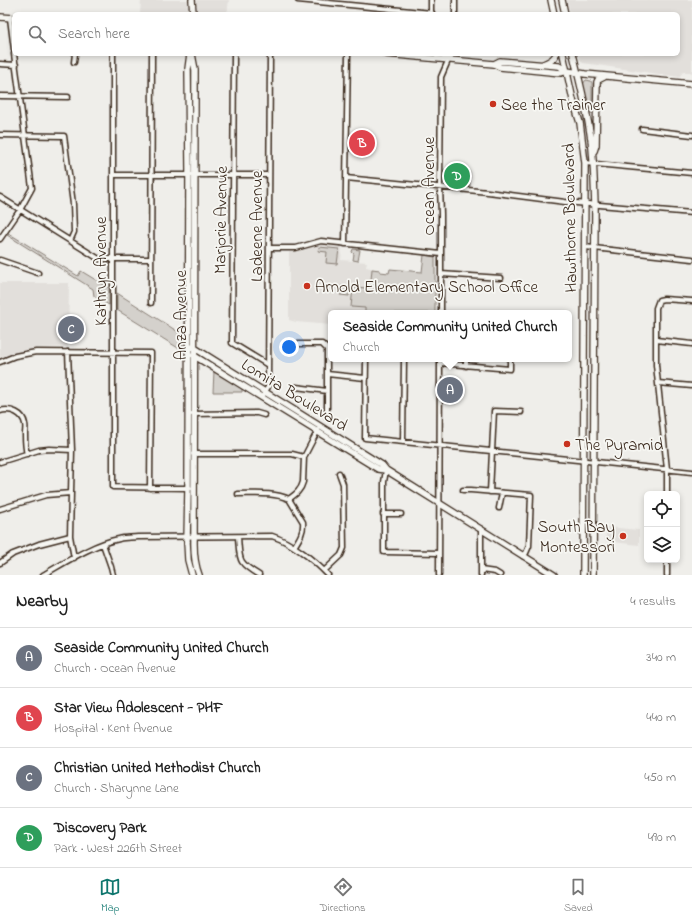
<!DOCTYPE html>
<html lang="en">
<head>
<meta charset="utf-8">
<style>
	body { margin:0; font-family:"Indie Flower",sans-serif; background:#f6f6f6; color:#222 }
	.controls { position:absolute; right:12px; bottom:12px; display:grid; overflow:hidden; border-radius:6px; box-shadow:0 2px 6px #0003 }
	.controls button { width:36px; height:36px; display:grid; place-items:center; padding:0; border:0; border-bottom:1px solid #e0e0e0; background:#fff; color:#222; font:20px sans-serif }
	.you { position:absolute; left:289px; top:347px; width:14px; height:14px; margin:-10px; border:3px solid #fff; border-radius:50%; background:#1a73e8; box-shadow:0 0 0 6px #1a73e833 }
	.badge { display:grid; place-items:center; width:26px; height:26px; border-radius:50%; background:#0f766e; color:#fff; font-size:13px; font-weight:700 }
	.pin { position:absolute; translate:-50% -50%; border:2px solid #fff; box-shadow:0 1px 4px #0006 }
	.popup { position:absolute; left:328px; top:310px; width:244px; height:52px; box-sizing:border-box; display:grid; place-content:center; border-radius:6px; background:#fff; filter:drop-shadow(0 1px 3px #0005); font-size:13px; white-space:nowrap; color:#767676 }
	.popup b { font-size:15px; color:#222 }
	.popup::after { content:''; position:absolute; left:50%; top:100%; margin-left:-8px; border:8px solid transparent; border-top-color:#fff }
	.list { margin:0; padding:0; list-style:none }
	h2 { display:flex; justify-content:space-between; align-items:center; height:52px; margin:0; padding:0 16px; font-size:17px }
	h2 small { font-size:13px; font-weight:400; color:#767676 }
	.list li { display:grid; grid-template-columns:26px 1fr auto; gap:12px; align-items:center; box-sizing:border-box; height:60px; padding:0 16px; border-top:1px solid #e0e0e0 }
	.list b { display:block; font-size:15px; white-space:nowrap }
	.list p { margin:0; font-size:13px; white-space:nowrap; color:#767676 }
	.list em { font-size:13px; font-style:normal; color:#767676 }
	.icon { flex:none; width:22px; height:22px; fill:none; stroke:currentColor; stroke-width:2; stroke-linecap:round; stroke-linejoin:round }
	.map { position:relative; flex:none; width:692px; height:575px; overflow:hidden }
	.search { position:absolute; background:#fff; box-shadow:0 2px 6px #0003; left:12px; right:12px; top:12px; height:44px; display:flex; align-items:center; gap:10px; box-sizing:border-box; padding:0 14px; border-radius:6px; color:#767676; font-size:15px }
	.sheet { height:292px; background:#fff }
	nav { display:flex; justify-content:space-around; align-items:center; box-sizing:border-box; height:56px; border-top:1px solid #e0e0e0; background:#fff; font-size:11px; color:#767676 }
	nav a { display:grid; justify-items:center; gap:2px }
	nav .on { color:#0f766e }
	.map>svg:first-child { display:block }
	.built { fill:#e2dfdb }
	.green { fill:#d4d1cc; stroke:#887e75 }
	.lines { fill:none; stroke-linecap:round; stroke-linejoin:round }
	.minor-casing { stroke:#3b2a1e; stroke-width:7 }
	.major-casing { stroke:#3b2a1e; stroke-width:8 }
	.minor { stroke:#f6f6f2; stroke-width:4 }
	.major { stroke:#f6f6f2; stroke-width:5.5 }
	.poi-dot { fill:#c8321e; stroke:#f6f6f2; stroke-width:1.5 }
	.labels { text-anchor:middle; stroke-width:3.5; stroke-linejoin:round; paint-order:stroke }
	.poi-label { font-size:17px; fill:#3b2a1e; stroke:#f6f6f2; text-anchor:start }
	.street-label { font-size:17px; fill:#3b2a1e; stroke:#f6f6f2 }
</style>
</head>
<body>
<div class="map">
<svg width="692" height="575" viewBox="0 0 692 575">
	<rect width="100%" height="100%" fill="#efeeea"/>
	<filter id="ink" filterUnits="userSpaceOnUse"><feTurbulence type="fractalNoise" baseFrequency=".025" numOctaves="2"/><feDisplacementMap in="SourceGraphic" scale="8" xChannelSelector="R" yChannelSelector="G"/><feConvolveMatrix kernelMatrix="1 2 1 2 8 2 1 2 1" color-interpolation-filters="sRGB"/></filter>
	<g filter="url(#ink)">
		<path class="built" d="M141,0H229L227,14H140Z
			M567,0H692V73L690,72H683L679,77L583,63L580,59L578,54H678V14H570Z
			M319,245L342,247L341,260L367,262L366,267L380,270V272L389,273L390,269L422,272L424,255L434,257L436,259L435,313H331V325L296,322L289,320V252L299,251Z
			M0,283H69L68,347L35,348L0,357Z
			M607,527L639,530V545L605,541Z"/>
		<path class="green" d="M586,80L591,81L592,83V113H590L583,84Z
			M444,170L470,172V186L447,184L444,181Z
			M8,233L78,276L81,271L109,288V305L94,296L93,289L7,235Z
			M319,247L339,249L337,264L326,263L327,252L318,251Z
			M353,249L360,250L358,261L353,260L354,254L352,252Z
			M424,255L435,257V313H365V308L351,307L353,287L367,288L368,280H371L372,269L380,270V272L389,273L390,269L422,272Z
			M341,286L349,287V296L340,295Z
			M117,293L183,335V351L117,310Z
			M214,371L242,389V392H213Z"/>
		<g class="lines">
			<g class="minor-casing">
				<path id="minor" d="M298,0L432,13
					M431,0V14
					M455,0V14
					M10,18L14,50
					M113,54V487L190,488
					M234,54L232,343L268,365
					M74,62L75,54
					M0,64L16,65
					M0,96L68,97
					M642,129L692,135
					M0,135L64,136L73,204L74,232L70,241
					M585,163L692,173
					M113,175H269
					M346,178L488,192L565,202L692,213
					M0,197L99,259H151
					M0,239L20,210L32,188L14,54
					M345,244L348,54
					M585,247L692,259
					M269,248H296L321,241L441,254
					M0,260L38,273
					M441,274L501,278
					M151,303L152,54
					M441,313V214L440,187L441,77L451,54
					M656,340L692,344
					M297,344H322L327,349V416
					M68,352L72,450L70,536L74,558
					M366,359L365,438L692,472
					M0,362L15,356L36,352L151,353L150,488
					M440,363L510,369V359
					M466,366V359
					M327,374L365,378
					M658,383L692,386
					M296,387L327,391
					M262,397L268,387L270,54
					M0,411C11,408 23,413 25,424C26,427 25,431 25,434C25,441 25,447 27,454
					M192,414L257,413L264,415
					M403,442L404,359
					M193,454H292L304,457
					M0,462L39,450L49,449L72,450
					M386,470L384,482V552L439,553
					M463,490H471L531,495L529,546L526,553L523,556
					M490,492L494,411L521,412
					M238,494C255,494 274,492 289,499
					M667,494V469L656,365V308L659,300L664,299L692,301
					M499,508L502,493
					M0,509L46,495L71,493
					M383,514H401
					M238,537C240,560 237,562 259,575
					M103,544L111,567L113,575
					M294,547C299,539 304,532 303,522L289,499C296,494 301,490 303,482L304,457L318,430
					M0,563L13,554L39,544L70,536
					M481,570L495,572L500,575
					M324,571L341,555L344,548L343,484L339,473
					M43,575C66,562 93,544 119,539C125,537 132,538 138,537L272,536C291,542 314,560 328,575
					M439,575L440,359
					M481,575V529
					M667,575V560"/>
			</g>
			<g class="major-casing">
				<path id="major" d="M192,0L193,14
					M551,0L554,14
					M562,0L565,14
					M0,17L14,18
					M190,54L188,69L189,169L188,488L187,542L188,560L192,575
					M192,54L195,70L194,544C194,555 195,565 199,575
					M386,54L494,64L500,67L561,73L567,71
					M563,54L573,100L580,123L585,163L583,575
					M573,54C580,82 587,110 591,139C594,161 594,183 595,205L593,575
					M494,64L500,61L559,66L567,71L585,74L692,84
					M543,64C548,62 554,60 556,54
					M594,151L596,145L597,82L598,80L604,77
					M193,347L382,465L386,470L554,575
					M193,355L378,469L386,470"/>
			</g>
			<use href="#minor" class="minor"/>
			<use href="#major" class="major"/>
		</g>
	</g>
	<g class="poi-dot">
		<circle cx="493" cy="104" r="4"/>
		<circle cx="307" cy="286" r="4"/>
		<circle cx="567" cy="444" r="4"/>
		<circle cx="623" cy="536" r="4"/>
	</g>
	<g class="labels">
		<g class="poi-label">
			<text x="501" y="110">See the Trainer</text>
			<text x="315" y="292">Arnold Elementary School Office</text>
			<text x="575" y="450">The Pyramid</text>
			<text x="615" y="532" text-anchor="end">South Bay<tspan x="615" dy="20">Montessori</tspan></text>
		</g>
		<g class="street-label">
			<text transform="translate(428 186) rotate(-90)" y="6">Ocean Avenue</text>
			<text transform="translate(569 218) rotate(-91)" y="6">Hawthorne Boulevard</text>
			<text transform="translate(220 220) rotate(-89)" y="6">Marjorie Avenue</text>
			<text transform="translate(256 226) rotate(-90)" y="6">Ladeene Avenue</text>
			<text transform="translate(100 271) rotate(-90)" y="6">Kathryn Avenue</text>
			<text transform="translate(180 315) rotate(-90)" y="6">Anza Avenue</text>
			<text transform="translate(295 394) rotate(32)" y="6">Lomita Boulevard</text>
		</g>
	</g>
</svg>
<div class="controls">
<button><svg class="icon" aria-label="locate" viewBox="0 0 24 24"><circle cx="12" cy="12" r="6"/><path d="M12 2v4M12 18v4M2 12h4M18 12h4"/></svg></button>
<button><svg class="icon" aria-label="layers" viewBox="0 0 24 24"><path d="M12 4l9 5-9 5-9-5zM3 14l9 5 9-5"/></svg></button>
</div>
<div class="you"></div>
<div class="pin badge" style="left:450px;top:390px;background:#6b7280">A</div>
<div class="popup"><b>Seaside Community United Church</b>Church</div>
<div class="pin badge" style="left:362px;top:143px;background:#e0444e">B</div>
<div class="pin badge" style="left:71px;top:329px;background:#6b7280">C</div>
<div class="pin badge" style="left:457px;top:176px;background:#2e9e5b">D</div>
<div class="search"><svg class="icon" aria-label="search" viewBox="0 0 24 24"><circle cx="10" cy="10" r="6"/><path d="M15 15l6 6"/></svg>Search here</div>
</div>
<section class="sheet">
<h2>Nearby<small>4 results</small></h2>
<ul class="list">
<li><span class="badge" style="background:#6b7280">A</span><div><b>Seaside Community United Church</b><p>Church · Ocean Avenue</p></div><em>340 m</em></li>
<li><span class="badge" style="background:#e0444e">B</span><div><b>Star View Adolescent - PHF</b><p>Hospital · Kent Avenue</p></div><em>440 m</em></li>
<li><span class="badge" style="background:#6b7280">C</span><div><b>Christian United Methodist Church</b><p>Church · Sharynne Lane</p></div><em>450 m</em></li>
<li><span class="badge" style="background:#2e9e5b">D</span><div><b>Discovery Park</b><p>Park · West 226th Street</p></div><em>490 m</em></li>
</ul>
</section>
<nav>
<a class="on"><svg class="icon" aria-label="map" viewBox="0 0 24 24"><path d="M3 6l6-2 6 2 6-2v14l-6 2-6-2-6 2zM9 4v14M15 6v14"/></svg>Map</a>
<a><svg class="icon" aria-label="directions" viewBox="0 0 24 24"><path d="M12 3l9 9-9 9-9-9zM9 14v-3h6M13 9l2 2-2 2"/></svg>Directions</a>
<a><svg class="icon" aria-label="saved" viewBox="0 0 24 24"><path d="M7 4h10v16l-5-4-5 4z"/></svg>Saved</a>
</nav>
</body>
</html>
